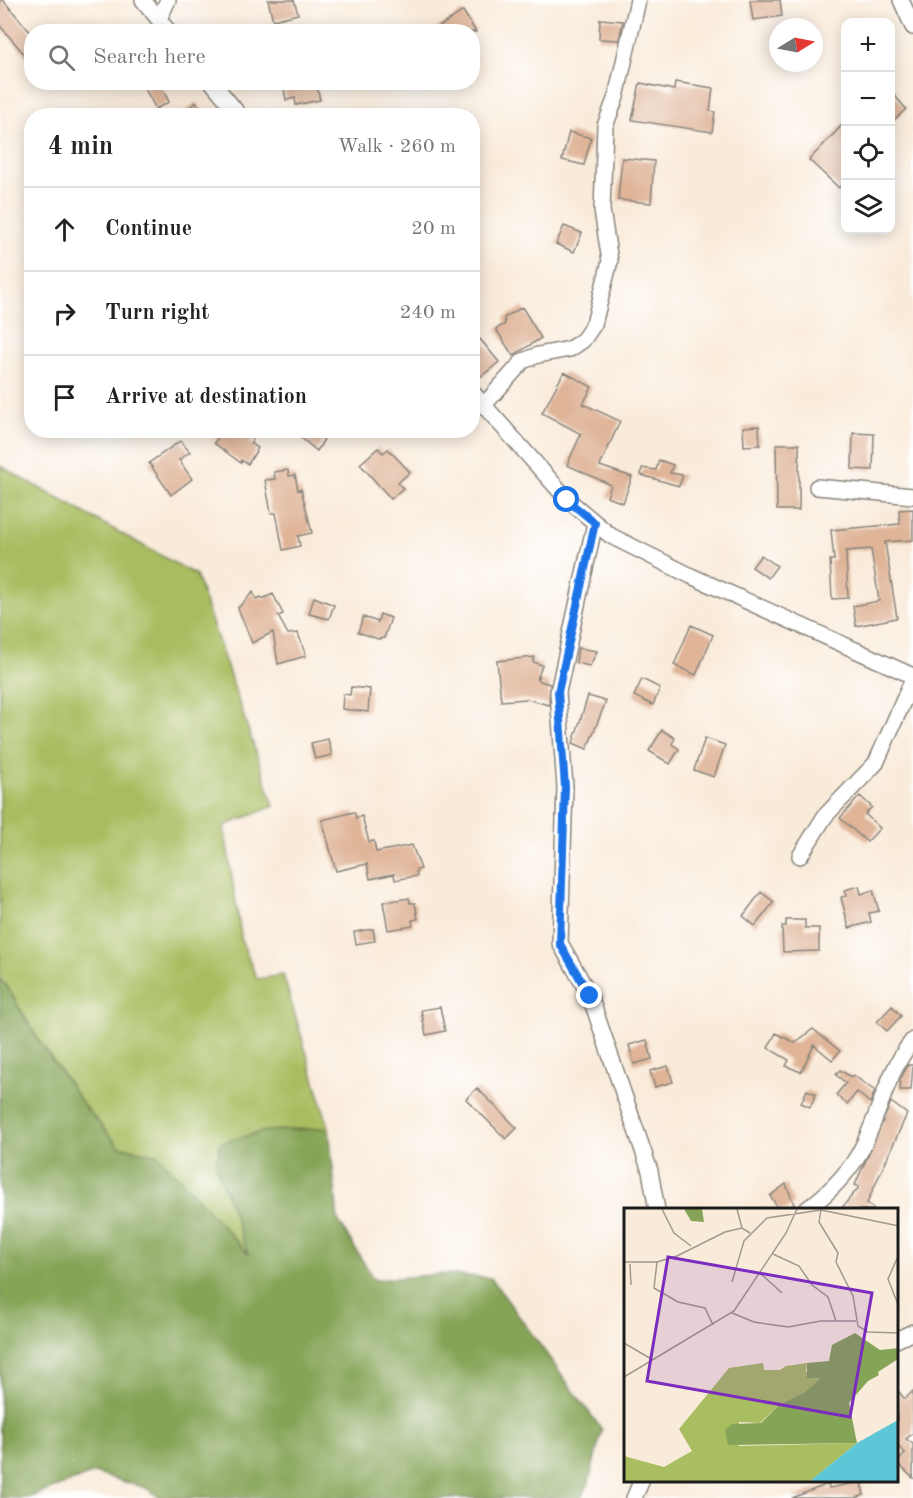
<!DOCTYPE html>
<html lang="en">
<head>
<meta charset="utf-8">
<style>
	body { margin:0; font-family:"Old Standard TT",serif; background:#f6f6f6; color:#222 }
	.controls { position:absolute; right:18px; top:18px; display:grid; overflow:hidden; border-radius:12px; box-shadow:0 3px 15px #0003 }
	.controls button { width:54px; height:54px; display:grid; place-items:center; padding:0; border:0; border-bottom:2px solid #e0e0e0; background:#fff; color:#222; font:30px sans-serif }
	.compass { position:absolute; left:769px; top:18px; width:54px; height:54px; border-radius:50%; background:#fff; box-shadow:0 3px 15px #0003; rotate:80deg }
	.stop { position:absolute; width:18px; height:18px; margin:-14px; border:4px solid #1a73e8; border-radius:50%; background:#fff }
	.stop.end { background:#1a73e8; border-color:#fff; box-shadow:0 2px 6px #0008 }
	.list { margin:0; padding:0; list-style:none }
	h2 { display:flex; justify-content:space-between; align-items:center; height:78px; margin:0; padding:0 24px; font-size:26px }
	h2 small { font-size:20px; font-weight:400; color:#767676 }
	.list li { display:grid; grid-template-columns:39px 1fr auto; gap:18px; align-items:center; box-sizing:border-box; height:84px; padding:0 24px; border-top:2px solid #e0e0e0 }
	.list b { display:block; font-size:22px; white-space:nowrap }
	.list em { font-size:20px; font-style:normal; color:#767676 }
	.icon { flex:none; width:33px; height:33px; fill:none; stroke:currentColor; stroke-width:2; stroke-linecap:round; stroke-linejoin:round }
	.map { position:relative; flex:none; width:913px; height:1498px; overflow:hidden }
	.search { position:absolute; background:#fff; box-shadow:0 3px 15px #0003; left:24px; top:24px; width:456px; height:66px; display:flex; align-items:center; gap:15px; box-sizing:border-box; padding:0 21px; border-radius:24px; color:#767676; font-size:22px }
	.panel { position:absolute; background:#fff; box-shadow:0 3px 15px #0003; left:24px; top:108px; width:456px; height:330px; border-radius:24px }
	.map>svg:first-child { display:block }
	.green { fill:#a9bd61; stroke:#626c3e; stroke-width:1.5 }
	.forest { fill:#86a457; stroke:#51603a; stroke-width:1.5 }
	.building { fill:#dfb497 }
	.lines { fill:none; stroke-linecap:round; stroke-linejoin:round }
	.minor-casing { stroke:#8a847b; stroke-width:18 }
	.minor { stroke:#fff; stroke-width:15 }
	.route { stroke:#1a73e8; stroke-width:8 }
	.inset-road { fill:none; stroke:#a1988e; stroke-width:1.5 }
	.view { fill:#7b2cbf; fill-opacity:0.15; stroke:#7b2cbf; stroke-width:3 }
	.inset-edge { fill:none; stroke:#1c1c1c; stroke-width:3 }
</style>
</head>
<body>
<div class="map">
<svg width="913" height="1498" viewBox="0 0 913 1498">
	<rect width="100%" height="100%" fill="#fff"/>
	<filter id="ink" filterUnits="userSpaceOnUse"><feTurbulence type="fractalNoise" baseFrequency=".0167" numOctaves="2"/><feDisplacementMap in="SourceGraphic" scale="12" xChannelSelector="R" yChannelSelector="G"/><feConvolveMatrix kernelMatrix="1 2 1 2 8 2 1 2 1" color-interpolation-filters="sRGB"/></filter>
	<filter id="wash" filterUnits="userSpaceOnUse"><feTurbulence type="fractalNoise" baseFrequency=".008" numOctaves="4" result="noise"/><feDisplacementMap in="SourceGraphic" scale="24" xChannelSelector="R" yChannelSelector="G"/><feGaussianBlur stdDeviation="1.35" result="paint"/><feColorMatrix in="noise" values="0 0 0 0 0 0 0 0 0 0 0 0 0 0 0 0 0 1.4 0 .05"/><feComposite in="paint" operator="in"/></filter>
	<g filter="url(#wash)">
		<rect width="100%" height="100%" fill="#f9ebda"/>
		<path class="green" d="M0,466L196,575L274,806L224,826L242,942L257,979L283,975L329,1128L265,1131L216,1165L249,1256L158,1156L119,1147L85,1107L37,1038L6,985L0,980Z"/>
		<path class="forest" d="M0,980L6,985L37,1038L85,1107L119,1146L158,1155L248,1254L216,1165L220,1143L265,1131L329,1128L338,1220L374,1280L442,1274L491,1278L602,1430L588,1485L581,1498H160L146,1488L94,1473L28,1498H0Z"/>
		<g id="blocks">
			<path class="building" d="M0,0H3L32,34V63L0,26Z
				M268,0H294L298,14L273,20Z
				M750,0H780L782,16L753,20Z
				M463,11L476,32H431Z
				M600,19L623,21L619,40L599,39Z
				M159,82L169,102L156,109L145,89Z
				M283,82H316L320,100L296,105L295,98L286,100Z
				M675,82L713,88L710,111L715,112L712,132L632,120L640,83L674,90Z
				M891,91L906,109L891,123Z
				M196,102L207,116H180Z
				M846,121V180L839,188L809,160Z
				M569,132L591,138L584,165L562,160Z
				M622,158L654,161L651,203L618,200Z
				M564,226L582,233L574,252L556,244Z
				M522,307L541,338L513,356L496,329L505,324L504,318Z
				M480,339L499,362L482,376L472,365V345Z
				M564,372L592,387L583,404L620,421L600,466L632,477L623,503L607,497L611,485L567,465L581,434L542,413Z
				M759,426L760,445L744,446L743,427Z
				M223,430H250L247,435L253,439L250,443L258,448L248,464L241,460V463L214,443Z
				M302,430H320L319,434L324,439L317,451L300,437Z
				M853,433L874,434L873,470L852,469Z
				M180,441L190,452L179,460L192,479L171,495L149,463Z
				M776,444H799V510H777Z
				M378,448L383,453L388,449L410,472L398,483L403,488L391,499L360,464Z
				M659,460L673,465L670,473L683,475L679,486L641,475L642,468L656,470Z
				M288,470L289,476L295,475L298,490L301,489L312,533L298,536L300,546L283,550L276,513H271L265,480L275,479L274,472Z
				M913,509V540L885,542L897,618L856,626L853,606L879,601L871,549L846,551L848,598L832,599L830,560H834L831,530L900,524L899,510Z
				M761,555L777,566L768,578L752,567Z
				M253,592L256,599L261,597L262,599L273,594L283,614L278,616L288,634L298,633L306,656L278,664L273,632L252,643L238,608Z
				M314,597L334,605L329,619L309,614Z
				M380,614L391,618L384,638L378,639L358,632L363,617L378,622Z
				M691,625L713,635L696,675L674,665Z
				M578,648L597,651L590,666L576,663Z
				M534,657L533,662L542,665L537,680L550,684L549,705L526,699L501,701L497,661Z
				M642,679L660,688L653,705L634,696Z
				M351,687L370,689L368,712L342,709L343,694L350,695Z
				M588,696L606,701L587,749L573,743Z
				M662,730L675,738L672,744L679,749L670,764L649,751Z
				M705,738L725,745L714,777L694,770Z
				M328,739L332,755L315,759L311,743Z
				M860,796L872,807L865,814L880,828L867,842L840,818Z
				M354,812L356,818L362,816L369,842L374,841L376,852L412,845L421,869L416,870L417,876L395,880L394,874L370,879L367,864L336,871L322,820Z
				M859,886L861,894L873,890L879,911L869,913L871,922L849,928L841,897L847,896L845,890Z
				M761,892L774,902L755,926L743,916Z
				M409,898L410,903H415L418,919L412,920L413,926L388,930L383,902Z
				M786,920H805V928H819V951L783,952L782,926H786Z
				M373,929L375,941L356,944L354,932Z
				M892,1006L901,1016L887,1031L877,1022Z
				M440,1007L445,1031L426,1035L421,1010Z
				M813,1029L840,1051L832,1060L814,1045L801,1072L786,1066L789,1060L768,1048L776,1033L795,1043Z
				M647,1040L652,1059L634,1064L629,1045Z
				M908,1065H913L911,1090H900V1080Z
				M668,1066L673,1082L655,1087L650,1071Z
				M840,1070L851,1077L853,1075L875,1091L870,1103L857,1092L847,1104L836,1095L846,1083L836,1075Z
				M477,1088L517,1128L506,1139L466,1099Z
				M807,1090L816,1094L810,1107L801,1103Z
				M891,1102L907,1114L867,1203L875,1210H840L859,1187L855,1185Z
				M786,1184L794,1204L786,1210H780L770,1196Z
				M897,1390L905,1399L913,1391V1433L906,1439L913,1444V1478L897,1463L905,1453L899,1447L897,1449Z
				M861,1482L864,1495L856,1498H792L828,1484L829,1488Z"/>
		</g>
	</g>
	<g filter="url(#ink)">
		<use href="#blocks" fill-opacity="0" stroke="#8a847b" stroke-width="1.5"/>
		<g class="lines">
			<g class="minor-casing">
				<path id="minor" d="M143,0L169,32
					M901,0L913,27
					M159,19L168,0
					M212,82L240,116
					M472,392L568,500L611,536L691,576L913,676
					M484,405L523,361L538,355L570,349L583,340L594,324L610,261L602,210L605,126L616,97L638,0
					M817,487L913,496
					M595,523L558,692L565,787L560,943L590,996L650,1171L657,1210
					M800,856L825,816L876,763L913,679
					M806,1210C826,1195 844,1178 857,1157C880,1119 883,1077 913,1040
					M896,1340L913,1332
					M634,1498L641,1482"/>
			</g>
			<use href="#minor" class="minor"/>
		</g>
	</g>
	<g class="lines" filter="url(#ink)">
		<path class="route" d="M567,500L595,523L558,692L565,787L560,944L590,996"/>
	</g>
	<g transform="translate(624 1208)">
		<rect width="274" height="274" fill="#f9ebda"/>
		<path d="M139,155L140,162H156L162,158L183,155L182,164L199,169L181,184L156,196L136,215L115,214V238L233,235L185,274H0V248L40,259L68,243L55,221L105,160Z" fill="#a9bd61"/>
		<path d="M60,1H78L80,14L67,13ZM231,125L256,142L275,140L274,151L254,164L255,167L244,173L225,195L233,235L104,237L101,222L108,216L137,215L156,196L181,184L197,170H183V155L205,153L208,137Z" fill="#86a457"/>
		<path d="M274,212V274H185L233,235Z" fill="#5dc7d8"/>
		<path class="inset-road" d="M38,1L50,25L67,38M113,1L118,20M197,2L195,14L214,45L212,54L229,88L234,118L244,124L275,125M149,46L175,58L188,77L204,89L212,113M275,46L264,71L275,99M0,54H33L53,48L101,24L118,20L126,25M33,54L30,80L54,94L81,100L89,117M6,56L7,77M136,65L158,85M108,74L120,33L143,10L197,2L275,18M108,105L130,114L164,119L197,113H232M0,135L29,152M0,169L110,103L162,25L173,1"/>
		<path class="view" d="M44,49L248,85L226,209L23,173Z"/>
		<rect width="274" height="274" class="inset-edge"/>
	</g>
</svg>
<div class="controls">
<button>+</button>
<button>−</button>
<button><svg class="icon" aria-label="locate" viewBox="0 0 24 24"><circle cx="12" cy="12" r="6"/><path d="M12 2v4M12 18v4M2 12h4M18 12h4"/></svg></button>
<button><svg class="icon" aria-label="layers" viewBox="0 0 24 24"><path d="M12 4l9 5-9 5-9-5zM3 14l9 5 9-5"/></svg></button>
</div>
<svg class="compass" viewBox="-18 -18 36 36"><path d="M0-13l5 13h-10z" fill="#e53935"/><path d="M0 13l5-13h-10z" fill="#767676"/></svg>
<div class="stop" style="left:567px;top:500px"></div>
<div class="stop end" style="left:590px;top:996px"></div>
<div class="search"><svg class="icon" aria-label="search" viewBox="0 0 24 24"><circle cx="10" cy="10" r="6"/><path d="M15 15l6 6"/></svg>Search here</div>
<section class="panel">
<h2>4 min<small>Walk · 260 m</small></h2>
<ul class="list">
<li><svg class="icon" aria-label="ahead" viewBox="0 0 24 24"><path d="M12 20V5M6 11l6-6 6 6"/></svg><div><b>Continue</b></div><em>20 m</em></li>
<li><svg class="icon" aria-label="right" viewBox="0 0 24 24"><path d="M7 20v-9h11M14 6l5 5-5 5"/></svg><div><b>Turn right</b></div><em>240 m</em></li>
<li><svg class="icon" aria-label="arrive" viewBox="0 0 24 24"><path d="M6 21V4h12l-3 4 3 4H6"/></svg><div><b>Arrive at destination</b></div></li>
</ul>
</section>
</div>
</body>
</html>
